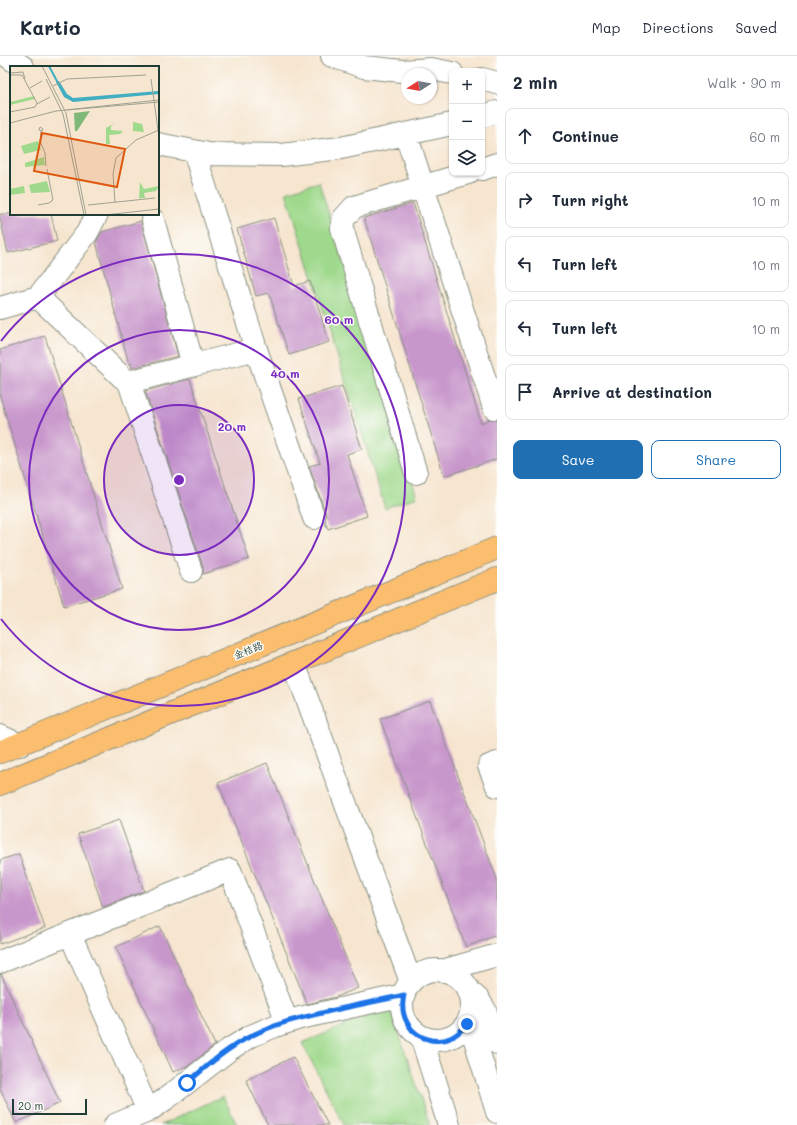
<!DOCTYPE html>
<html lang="en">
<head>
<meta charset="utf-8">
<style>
	body { margin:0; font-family:Mali,"LXGW WenKai TC",sans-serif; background:#f6f6f7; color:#1f2937 }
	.controls { position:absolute; right:12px; top:12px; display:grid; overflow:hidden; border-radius:8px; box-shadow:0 1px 3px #0004 }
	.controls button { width:36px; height:36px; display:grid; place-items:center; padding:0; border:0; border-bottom:1px solid #e0e1e3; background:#fff; color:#1f2937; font:20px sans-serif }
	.compass { position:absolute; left:401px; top:12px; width:36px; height:36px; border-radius:50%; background:#fff; box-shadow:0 1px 3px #0004; rotate:259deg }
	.scale { position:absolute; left:12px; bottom:10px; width:75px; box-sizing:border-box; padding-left:4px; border:2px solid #1f3d34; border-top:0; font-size:11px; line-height:14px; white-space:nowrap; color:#1f3d34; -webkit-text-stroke:3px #fdfcf7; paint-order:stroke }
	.stop { position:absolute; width:12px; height:12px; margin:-9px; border:3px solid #1a73e8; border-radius:50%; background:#fff }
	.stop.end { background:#1a73e8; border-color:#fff; box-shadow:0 1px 4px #0008 }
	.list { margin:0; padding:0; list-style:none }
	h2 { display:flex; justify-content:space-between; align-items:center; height:52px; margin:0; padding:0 16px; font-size:17px }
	h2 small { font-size:13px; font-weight:400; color:#747a83 }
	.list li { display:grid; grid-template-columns:26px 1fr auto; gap:12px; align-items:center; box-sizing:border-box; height:56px; margin:0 8px 8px; padding:0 8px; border:1px solid #e0e1e3; border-radius:8px }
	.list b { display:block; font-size:15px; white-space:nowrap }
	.list em { font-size:13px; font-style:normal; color:#747a83 }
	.actions { display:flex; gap:8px; padding:12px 16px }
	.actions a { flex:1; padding:9px 0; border:1px solid #1f6fb2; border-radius:8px; text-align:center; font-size:14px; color:#1f6fb2 }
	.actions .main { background:#1f6fb2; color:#fff }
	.icon { flex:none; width:22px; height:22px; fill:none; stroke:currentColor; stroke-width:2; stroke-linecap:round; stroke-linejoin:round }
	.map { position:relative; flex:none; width:497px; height:1069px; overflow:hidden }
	header { display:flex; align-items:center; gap:24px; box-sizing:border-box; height:56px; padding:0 20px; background:#fff; border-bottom:1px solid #e0e1e3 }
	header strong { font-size:19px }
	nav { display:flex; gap:22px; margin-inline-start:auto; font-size:14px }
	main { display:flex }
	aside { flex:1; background:#fff }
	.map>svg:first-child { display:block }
	.green { fill:#9fd98c; stroke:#5f8b60 }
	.building { fill:#c796cb }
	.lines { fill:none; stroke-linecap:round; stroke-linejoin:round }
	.minor-casing { stroke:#8a9182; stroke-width:24 }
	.major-casing { stroke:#8a9182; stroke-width:24 }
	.minor { stroke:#fff; stroke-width:22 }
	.major { stroke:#fbbd6e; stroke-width:22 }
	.route { stroke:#1a73e8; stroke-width:5 }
	.ring { fill:none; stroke:#7b2cbf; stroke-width:2 }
	.labels { text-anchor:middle; stroke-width:3; stroke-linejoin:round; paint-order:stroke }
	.street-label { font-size:10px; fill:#1f3d34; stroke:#fdfcf7 }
	.inset-river { fill:none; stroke:#42aec1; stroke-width:2 }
	.inset-road { fill:none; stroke:#a0a291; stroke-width:1 }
	.view { fill:#de580e; fill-opacity:0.15; stroke:#de580e; stroke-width:2 }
	.inset-edge { fill:none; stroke:#1f3d34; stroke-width:2 }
	.centre { fill:#7b2cbf; stroke:#fdfcf7; stroke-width:2 }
	.ring-label { font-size:12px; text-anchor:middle; font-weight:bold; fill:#7b2cbf; stroke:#fdfcf7; stroke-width:3; stroke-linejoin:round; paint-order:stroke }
</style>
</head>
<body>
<header>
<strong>Kartio</strong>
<nav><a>Map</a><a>Directions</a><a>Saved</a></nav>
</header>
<main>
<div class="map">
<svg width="497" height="1069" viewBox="0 0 497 1069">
	<rect width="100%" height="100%" fill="#fdfcf7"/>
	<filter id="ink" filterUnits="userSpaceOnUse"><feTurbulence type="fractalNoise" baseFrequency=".025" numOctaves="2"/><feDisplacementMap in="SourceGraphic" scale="8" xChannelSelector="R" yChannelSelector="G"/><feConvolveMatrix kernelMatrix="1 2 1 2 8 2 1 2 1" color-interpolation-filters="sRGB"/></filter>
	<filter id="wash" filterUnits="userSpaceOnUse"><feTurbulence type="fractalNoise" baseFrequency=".012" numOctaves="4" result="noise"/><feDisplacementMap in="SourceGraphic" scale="16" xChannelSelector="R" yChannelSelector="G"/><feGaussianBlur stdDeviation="0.9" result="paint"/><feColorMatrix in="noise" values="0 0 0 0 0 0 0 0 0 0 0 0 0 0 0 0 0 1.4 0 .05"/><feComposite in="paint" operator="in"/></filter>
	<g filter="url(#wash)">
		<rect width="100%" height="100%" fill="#f6e5cf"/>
		<path class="green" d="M319,126L417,441L385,452L286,136Z
			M390,951L430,1069H344L302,987Z
			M223,1040L237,1069H161Z"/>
		<g id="blocks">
			<path class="building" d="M413,147L481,367L490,363L497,364V403L444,420L364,162Z
				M0,158H51L57,185L8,197L0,162Z
				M274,162L294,230L310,225L329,286L289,299L269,237L256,240L237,173Z
				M141,165L178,300L132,312L131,307L129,308L96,186L102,176Z
				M45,280L122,533L64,550L0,340V294Z
				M190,323L249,503L203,518V511L145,335Z
				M342,330L362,393L347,398L367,460L328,473L325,466L326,458L309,410L320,407L299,343Z
				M430,645L497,823V879L466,891L380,663Z
				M267,707L358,932L336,941L307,948L218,727Z
				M119,764L144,835L103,851L78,778Z
				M19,798L45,872L0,888V804Z
				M160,870L215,989L191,1008L173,1016L116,891Z
				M0,918H1L60,1047L16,1067L0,1033Z
				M293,1001L328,1069H268L246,1024Z"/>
		</g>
	</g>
	<g filter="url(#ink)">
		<use href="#blocks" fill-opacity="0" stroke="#8a9182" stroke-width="1"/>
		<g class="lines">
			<g class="minor-casing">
				<path id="minor" d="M7,0L23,11
					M332,0L364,11L402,15L431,13L452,17
					M482,23L497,27
					M482,60L497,56
					M406,78L494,352
					M158,88L209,98L281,99L341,92L452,68
					M194,95L256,293L314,462
					M482,113L497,108
					M153,164L193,309
					M38,241L122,321L129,326L256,293
					M0,252L38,241L87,177L97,158
					M129,326L191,515
					M416,417L342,172L344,162L354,151L468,117
					M294,607L411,926
					M0,680L20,689
					M497,707L489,710L497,730
					M70,878L148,1055
					M0,906L230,814L287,966
					M402 949a35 35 0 1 1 70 0a35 35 0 1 1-70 0Z
					M442,915L497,899
					M469,935L478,943L485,954L497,987
					M469,964L497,1056
					M421,980L449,1069
					M115,1069L148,1055L167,1042L230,993L251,980L275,970L300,962L404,939"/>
			</g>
			<g class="major-casing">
				<path id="major" d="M0,696L497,492
					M0,728L497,523"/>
			</g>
			<use href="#minor" class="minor"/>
			<use href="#major" class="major"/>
		</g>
	</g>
	<g class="lines" filter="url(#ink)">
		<path class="route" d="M187,1027C207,1010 227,992 251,980C275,967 301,962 326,956C352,950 378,945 404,939C399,960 410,980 431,984C438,985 444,985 450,982C457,979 462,974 467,968"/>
	</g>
	<circle cx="179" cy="424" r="75" fill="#7b2cbf" fill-opacity=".12"/>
	<g class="ring">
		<circle cx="179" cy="424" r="75"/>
		<circle cx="179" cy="424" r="150"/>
		<path d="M1 285A226 226 0 1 1 1 563"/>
	</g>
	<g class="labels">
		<g class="street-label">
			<text transform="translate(248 594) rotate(-22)" y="4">金桔路</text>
		</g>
	</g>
	<g transform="translate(10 10)">
		<rect width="149" height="149" fill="#f6e5cf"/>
		<path d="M24,30L25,33L0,39V36ZM123,56L132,58L134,66L123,65ZM105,57L101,60V64L113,65L110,68L99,69L100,78H96V62ZM28,75L31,84L14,88L11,80ZM34,91L35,99L15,101V97ZM37,115L40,126L21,127L19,119ZM130,116L134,123L149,120L146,125L134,127L135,132H129ZM14,120L15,127L0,129V123Z" fill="#9fd98c"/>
		<path d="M80,45L67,65H65L64,47Z" fill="#7fb978"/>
		<path d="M49,15L57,28L63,32L149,25V28L63,36L54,31L46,16Z" fill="#42aec1"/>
		<path class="inset-river" d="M39,0L49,19"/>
		<path class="inset-road" d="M32,0L56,47L76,149M0,7L13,6L15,13M0,9H12L27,37L25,41L0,46M36,13L53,48L74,149M141,13L149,71M43,20L57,13L136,9M20,22L32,15M27,38L40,31M57,44L149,36M46,45L149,34M0,57L46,45M30,61L33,63L32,65L29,64ZM31,65L30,75L35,87L36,100M105,136L103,108L106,92L126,74L149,64M28,139L39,137L43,134L37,103M78,139L145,132M95,149L149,143"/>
		<path class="view" d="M32,67L115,83L107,121L24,105Z"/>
		<rect width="149" height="149" class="inset-edge"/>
	</g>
	<circle cx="179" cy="424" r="6" class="centre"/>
	<g class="ring-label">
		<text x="339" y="268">60 m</text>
		<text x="285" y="322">40 m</text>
		<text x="232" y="375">20 m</text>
	</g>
</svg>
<div class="controls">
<button>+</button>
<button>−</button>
<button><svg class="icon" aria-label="layers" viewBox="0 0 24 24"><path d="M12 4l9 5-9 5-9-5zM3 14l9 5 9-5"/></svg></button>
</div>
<svg class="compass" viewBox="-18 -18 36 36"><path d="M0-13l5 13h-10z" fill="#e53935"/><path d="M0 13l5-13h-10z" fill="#747a83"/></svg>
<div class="scale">20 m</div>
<div class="stop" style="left:187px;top:1027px"></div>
<div class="stop end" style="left:467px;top:968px"></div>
</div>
<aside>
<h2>2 min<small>Walk · 90 m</small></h2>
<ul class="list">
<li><svg class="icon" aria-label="ahead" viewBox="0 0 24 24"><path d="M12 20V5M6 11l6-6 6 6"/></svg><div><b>Continue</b></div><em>60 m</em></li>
<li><svg class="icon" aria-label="right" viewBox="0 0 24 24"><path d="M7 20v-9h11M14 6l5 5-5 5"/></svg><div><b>Turn right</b></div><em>10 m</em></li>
<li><svg class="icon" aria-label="left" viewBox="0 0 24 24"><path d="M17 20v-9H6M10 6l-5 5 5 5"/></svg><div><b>Turn left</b></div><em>10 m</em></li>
<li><svg class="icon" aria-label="left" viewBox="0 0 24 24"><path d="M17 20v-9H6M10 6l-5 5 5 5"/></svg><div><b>Turn left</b></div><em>10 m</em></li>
<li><svg class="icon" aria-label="arrive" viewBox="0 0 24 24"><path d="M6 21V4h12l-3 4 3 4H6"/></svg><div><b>Arrive at destination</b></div></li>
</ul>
<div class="actions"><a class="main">Save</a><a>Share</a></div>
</aside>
</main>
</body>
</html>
